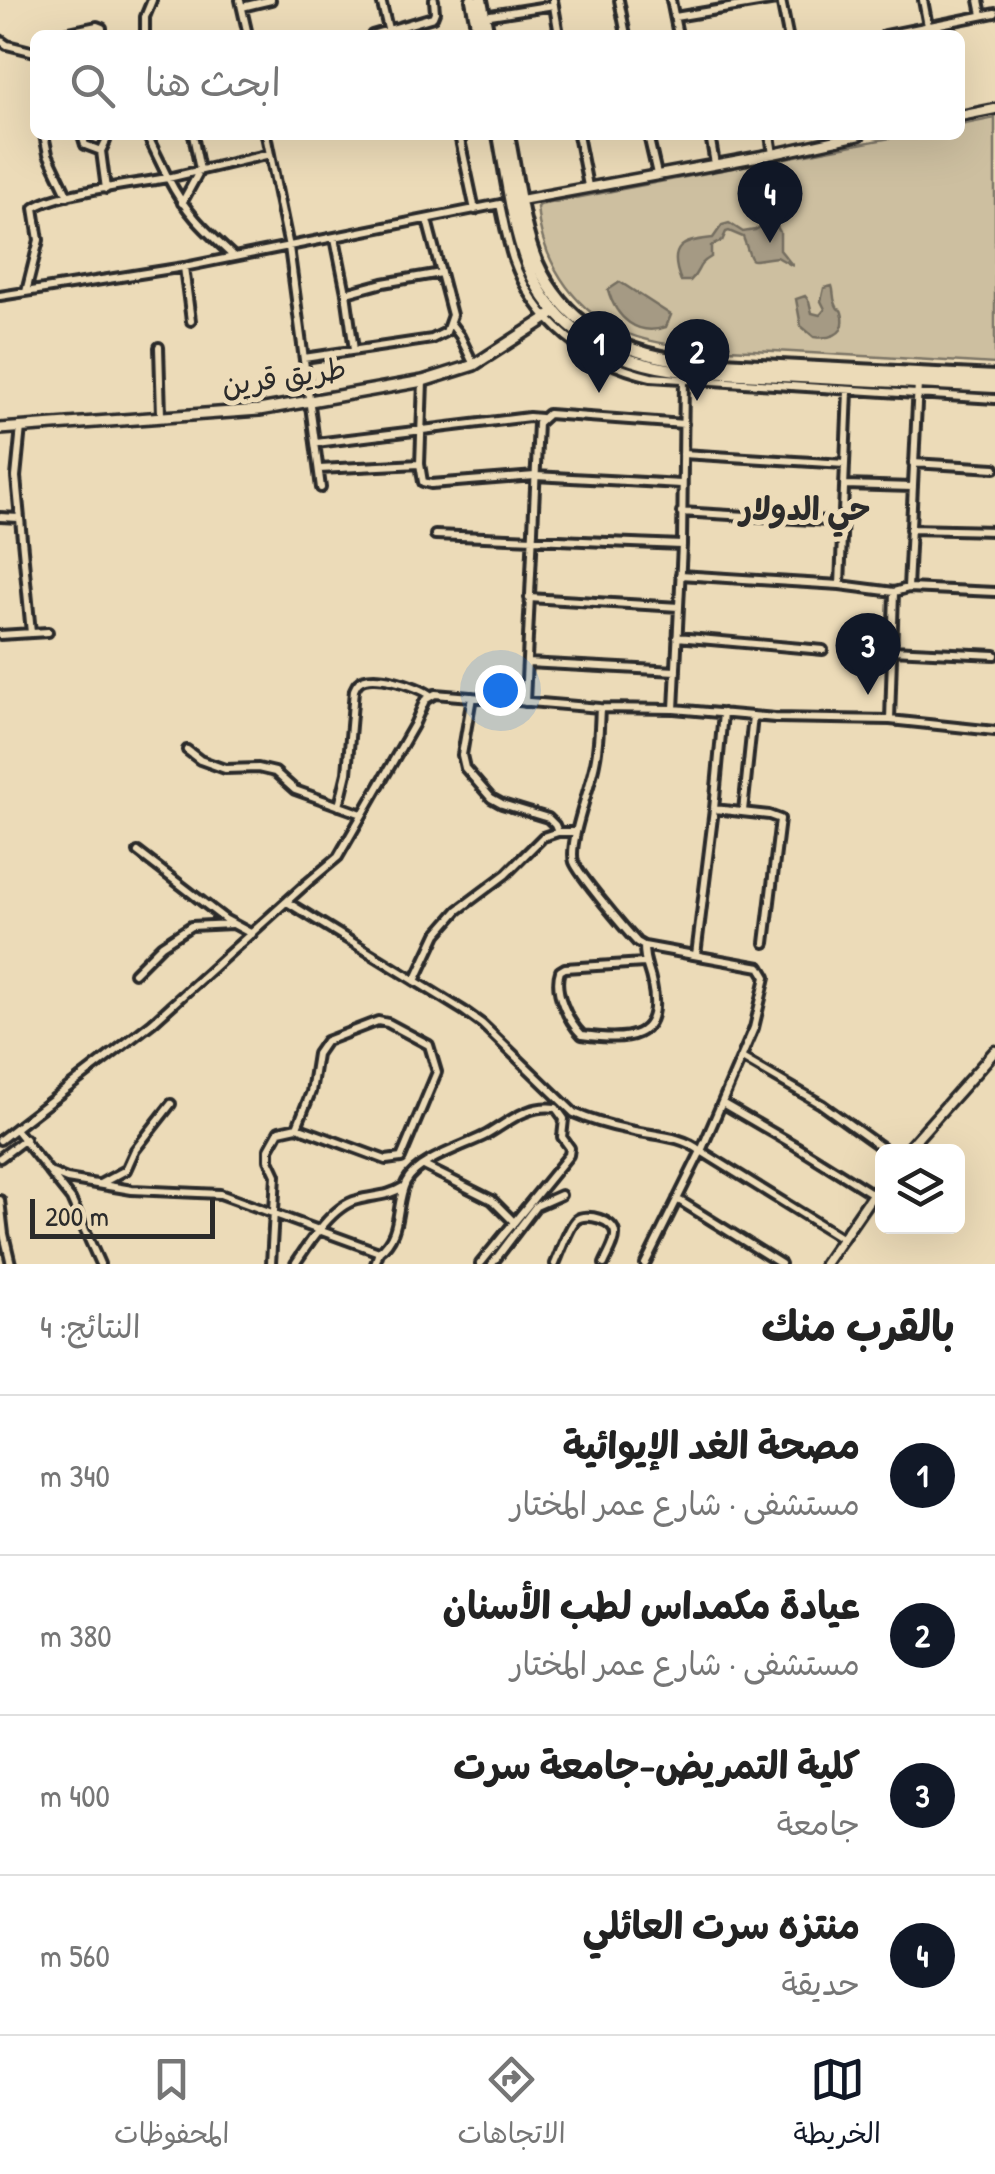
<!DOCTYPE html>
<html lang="ar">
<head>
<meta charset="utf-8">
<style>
	body { margin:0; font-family:"Patrick Hand","Playpen Sans Arabic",sans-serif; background:#f6f6f6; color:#222; direction:rtl }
	.controls { position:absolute; right:30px; bottom:30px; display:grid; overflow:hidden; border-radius:15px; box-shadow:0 10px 40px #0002 }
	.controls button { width:90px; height:90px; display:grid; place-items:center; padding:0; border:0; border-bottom:2px solid #e0e0e0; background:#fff; color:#222; font:50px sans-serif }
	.scale { position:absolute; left:30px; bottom:25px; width:185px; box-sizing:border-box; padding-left:10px; border:5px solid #2b2b2b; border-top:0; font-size:28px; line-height:35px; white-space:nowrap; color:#2b2b2b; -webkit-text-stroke:8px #ecdbb8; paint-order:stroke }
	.you { position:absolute; left:500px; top:690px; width:35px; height:35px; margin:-25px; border:8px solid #fff; border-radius:50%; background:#1a73e8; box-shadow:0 0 0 15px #1a73e833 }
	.badge { display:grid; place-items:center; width:65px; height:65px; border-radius:50%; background:#111827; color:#fff; font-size:32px; font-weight:700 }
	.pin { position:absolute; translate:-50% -82px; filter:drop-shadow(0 2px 5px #0008) }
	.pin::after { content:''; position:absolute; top:52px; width:35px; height:30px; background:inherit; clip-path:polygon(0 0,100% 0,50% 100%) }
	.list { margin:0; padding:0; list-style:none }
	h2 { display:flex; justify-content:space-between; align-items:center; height:130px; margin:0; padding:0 40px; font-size:42px }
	h2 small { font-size:32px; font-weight:400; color:#767676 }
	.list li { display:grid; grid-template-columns:65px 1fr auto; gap:30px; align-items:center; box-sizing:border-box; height:160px; padding:0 40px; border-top:2px solid #e0e0e0 }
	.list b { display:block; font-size:38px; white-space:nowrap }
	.list p { margin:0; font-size:32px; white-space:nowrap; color:#767676 }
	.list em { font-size:32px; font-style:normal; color:#767676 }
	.icon { flex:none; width:55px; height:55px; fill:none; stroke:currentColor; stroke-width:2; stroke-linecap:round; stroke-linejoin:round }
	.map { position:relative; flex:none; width:995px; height:1264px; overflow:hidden; direction:ltr }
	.search { position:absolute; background:#fff; box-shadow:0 10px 40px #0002; left:30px; right:30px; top:30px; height:110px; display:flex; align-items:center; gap:25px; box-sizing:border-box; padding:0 35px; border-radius:15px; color:#767676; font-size:38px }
	.sheet { height:770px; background:#fff }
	nav { display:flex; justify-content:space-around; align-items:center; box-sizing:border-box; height:140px; border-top:2px solid #e0e0e0; background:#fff; font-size:28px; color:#767676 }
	nav a { display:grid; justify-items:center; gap:5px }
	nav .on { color:#111827 }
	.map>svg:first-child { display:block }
	.green { fill:#cdbfa0; stroke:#7c7566; stroke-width:2.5 }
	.water { fill:#a59a84; stroke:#746e60; stroke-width:2.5 }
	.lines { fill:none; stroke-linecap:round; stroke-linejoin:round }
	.minor-casing { stroke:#2b2b2b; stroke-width:14 }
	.tertiary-casing { stroke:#2b2b2b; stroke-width:15 }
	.secondary-casing { stroke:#2b2b2b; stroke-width:16 }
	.primary-casing { stroke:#2b2b2b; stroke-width:18 }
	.minor { stroke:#ecdbb8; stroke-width:6 }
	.tertiary { stroke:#ecdbb8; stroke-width:8 }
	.secondary { stroke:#ecdbb8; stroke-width:9 }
	.primary { stroke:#ecdbb8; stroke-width:10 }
	.labels { text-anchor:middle; stroke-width:10; stroke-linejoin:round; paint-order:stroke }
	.street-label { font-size:30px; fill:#2b2b2b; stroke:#ecdbb8 }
	.neighbourhood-label { font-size:32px; font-weight:bold; fill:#2b2b2b; stroke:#ecdbb8 }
</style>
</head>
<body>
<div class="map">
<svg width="995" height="1264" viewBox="0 0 995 1264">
	<rect width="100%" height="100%" fill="#ecdbb8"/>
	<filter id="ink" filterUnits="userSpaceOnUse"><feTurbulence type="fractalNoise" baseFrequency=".01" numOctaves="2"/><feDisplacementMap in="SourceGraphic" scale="20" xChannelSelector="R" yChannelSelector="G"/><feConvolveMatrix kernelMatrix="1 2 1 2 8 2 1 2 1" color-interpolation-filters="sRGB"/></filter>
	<g filter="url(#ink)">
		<path class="green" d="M995,118V364C921,359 848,355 774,351C725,348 661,351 617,329C570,306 541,257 537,207L539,205L906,135H960V125Z"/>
		<path class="water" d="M729,223L743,232L755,230L767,223L776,225L780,232V250L793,266L777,257C745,260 755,268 743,237L729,231L726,232L722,241L711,246V257C695,266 701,271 690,281H681C667,246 682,241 713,238L722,225Z
			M620,282L671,315L666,327C637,337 616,318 608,290Z
			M832,286C834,291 833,297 835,302C840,317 840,302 843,317C846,336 827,339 814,337L801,326L796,299L805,296L809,301L812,313L820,315L825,309L821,301L824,288Z"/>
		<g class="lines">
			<g class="minor-casing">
				<path id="minor" d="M240,0L248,35
					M381,0L389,33
					M553,0L559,35
					M619,0L626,35
					M671,0L678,35
					M781,0L788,35
					M923,0L928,26
					M979,0L982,15
					M242,7L271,0
					M484,16L554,5
					M675,17L776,0
					M938,25L940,35
					M54,35L97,26L102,28V35
					M145,35V17L152,0
					M372,35L433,17L435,12L434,0
					M885,35L995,13
					M0,40L7,45L35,52
					M44,135L48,154L68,196
					M82,135L85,145L101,151
					M106,135V141L101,151L106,189
					M266,135L289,247L321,488
					M459,135L475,210
					M578,135L588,186
					M648,135L657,174
					M710,135L715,164
					M770,135L773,154
					M182,203L200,170L193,135
					M500,204C504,222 507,241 513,259C536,323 586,362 651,377L995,399
					M335,238L346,293
					M233,256C204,229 186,213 168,178L270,154
					M184,267L191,321
					M26,292L39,240L34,208C54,193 139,183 168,178L147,135
					M0,296L184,267L500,204
					M451,324L460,336L474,365
					M159,347L161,415
					M354,350L346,293L383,283L441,273
					M304,358L432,339L446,332L452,315L427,220
					M423,381L420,464L423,482L431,484L535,476L681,484
					M21,427L16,477L31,633
					M316,443L529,417L541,418
					M683,454L845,464
					M913,463L995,468
					M319,469L420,464
					M845,485L913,487
					M681,512L844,522
					M0,517L19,518
					M910,529L995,531
					M435,535L682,545
					M680,575L840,585L894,592L908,588L995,592
					M840,585L848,391
					M908,588L918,383
					M529,598L679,607
					M0,635L48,632
					M677,637L823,650
					M892,650L995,655
					M527,663L676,671
					M472,697L462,755L465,768L491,798L502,804L548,818L555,825L558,832
					M525,702L538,423L548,414L684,424
					M600,708C599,726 599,745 595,763C591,786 568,843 574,862C579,875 625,929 637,942L644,946L760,967L766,977L754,1028L701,1151L843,1239
					M674,709L682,545L684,380
					M890,720L894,592
					M187,750L200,760L225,769L258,768L275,772L295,790L362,814
					M339,806L347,773L354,690C355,688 356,685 358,683C370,670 418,686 430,695
					M714,809L769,815L780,819L765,943
					M743,811L753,716
					M138,852L226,920L252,934
					M287,902L464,1011L482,1024L574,1113C592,1121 611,1126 630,1130C655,1136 681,1135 701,1151L645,1264
					M696,955L714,809L723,713
					M644,963L565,968L560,971C553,991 568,1021 582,1035C627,1041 664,1041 652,984C649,967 644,965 644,946
					M134,973L162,945L191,926L232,924
					M415,981L437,934L458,910L506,874L543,837L558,832H575
					M742,1058L821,1104L888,1152
					M722,1103L796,1146L873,1194
					M16,1130L71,1199L100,1264
					M0,1140L152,1023L307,883L338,857L414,725L425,700L435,694L600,708L674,709L775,718L890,720L995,731
					M0,1158L25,1139
					M424,1166L492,1200L514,1222
					M52,1173L67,1179L132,1190L220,1194L379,1252L375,1264
					M100,1184L126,1170L135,1150L171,1104
					M677,1199L781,1264
					M0,1200L4,1234L11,1264
					M379,1252C403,1234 395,1204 406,1182C417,1160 465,1146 486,1135C499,1128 512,1117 526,1112C535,1108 547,1107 556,1108L564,1119L562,1137L570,1148L569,1155L480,1264
					M271,1264L276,1175L269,1160V1149L279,1131L297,1127L386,1160L401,1158L437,1072L429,1045L388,1023L378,1021L326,1041L317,1054L311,1092L297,1127
					M295,1264C309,1243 332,1206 357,1200C374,1195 387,1197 403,1187
					M492,1264L536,1206L561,1195
					M555,1264C560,1253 568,1228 576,1220C586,1212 615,1220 615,1234C616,1243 607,1256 604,1264"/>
			</g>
			<g class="tertiary-casing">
				<path id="tertiary" d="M960,116L995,109
					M521,200L773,154L860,135
					M905,1152L995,1051
					M825,1264L882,1181"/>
			</g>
			<g class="secondary-casing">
				<path id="secondary" d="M0,429L259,410L423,381L474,365L556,312"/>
			</g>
			<g class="primary-casing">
				<path id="primary" d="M472,0L479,35
					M481,0L488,35
					M499,135C507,177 512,223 527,264C553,332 615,364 684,371L995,387
					M508,135C516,173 522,229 537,263C565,326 620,353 685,361L995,377"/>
			</g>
			<use href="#minor" class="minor"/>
			<use href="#tertiary" class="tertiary"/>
			<use href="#secondary" class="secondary"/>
			<use href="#primary" class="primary"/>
		</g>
	</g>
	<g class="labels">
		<g class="street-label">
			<text transform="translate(284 377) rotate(-8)" y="10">طريق قرين</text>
		</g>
		<g class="neighbourhood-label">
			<text x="805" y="520">حي الدولار</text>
		</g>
	</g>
</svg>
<div class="controls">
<button><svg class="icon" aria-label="layers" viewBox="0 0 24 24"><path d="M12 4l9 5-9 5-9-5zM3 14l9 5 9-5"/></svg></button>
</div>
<div class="scale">200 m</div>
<div class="you"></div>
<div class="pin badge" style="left:599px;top:393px">1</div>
<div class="pin badge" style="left:697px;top:401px">2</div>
<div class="pin badge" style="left:868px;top:695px">3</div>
<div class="pin badge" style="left:770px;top:243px">4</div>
<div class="search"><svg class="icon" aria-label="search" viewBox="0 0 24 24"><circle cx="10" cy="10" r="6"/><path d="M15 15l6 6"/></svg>ابحث هنا</div>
</div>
<section class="sheet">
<h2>بالقرب منك<small>النتائج: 4</small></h2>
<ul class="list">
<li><span class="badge">1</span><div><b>مصحة الغد الإيوائية</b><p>مستشفى · شارع عمر المختار</p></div><em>340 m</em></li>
<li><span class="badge">2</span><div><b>عيادة مكمداس لطب الأسنان</b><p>مستشفى · شارع عمر المختار</p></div><em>380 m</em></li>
<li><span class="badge">3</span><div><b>كلية التمريض-جامعة سرت</b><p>جامعة</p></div><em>400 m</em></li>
<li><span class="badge">4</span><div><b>منتزه سرت العائلي</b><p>حديقة</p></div><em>560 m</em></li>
</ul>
</section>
<nav>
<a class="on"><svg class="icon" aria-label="map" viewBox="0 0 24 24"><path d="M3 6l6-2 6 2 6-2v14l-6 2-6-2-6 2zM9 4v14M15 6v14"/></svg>الخريطة</a>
<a><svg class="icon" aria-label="directions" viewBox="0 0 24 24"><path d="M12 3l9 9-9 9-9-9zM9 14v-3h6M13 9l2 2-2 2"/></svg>الاتجاهات</a>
<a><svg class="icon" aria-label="saved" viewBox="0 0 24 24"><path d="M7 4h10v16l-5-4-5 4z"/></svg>المحفوظات</a>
</nav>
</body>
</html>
